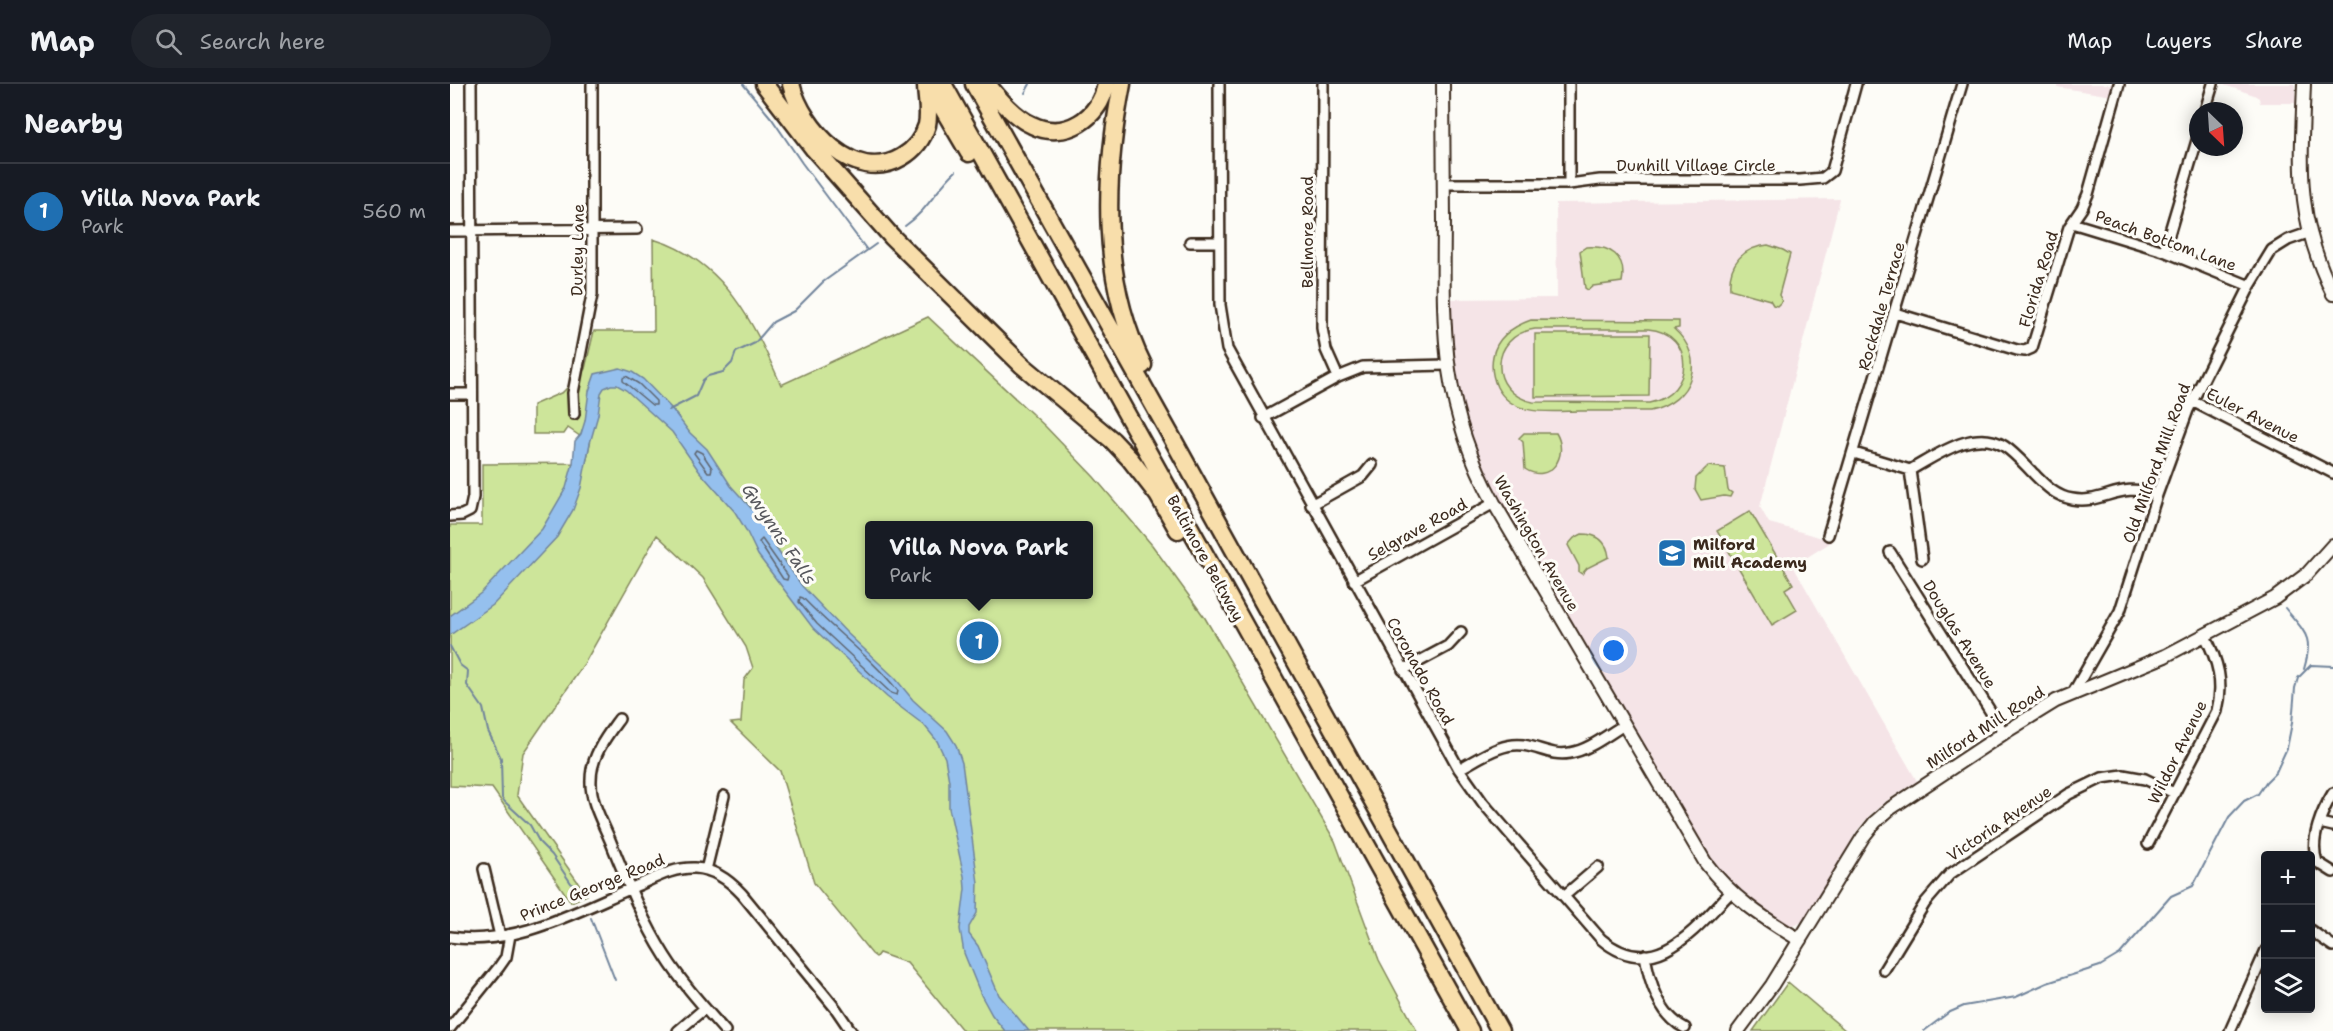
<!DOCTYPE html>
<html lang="en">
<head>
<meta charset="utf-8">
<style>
	body { margin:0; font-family:"Shantell Sans",sans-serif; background:#20242c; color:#f1f3f6 }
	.controls { position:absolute; right:18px; bottom:18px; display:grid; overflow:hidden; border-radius:6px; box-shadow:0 3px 15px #0003 }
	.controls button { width:54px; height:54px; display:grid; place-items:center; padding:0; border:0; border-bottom:2px solid #363941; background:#171b24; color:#f1f3f6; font:30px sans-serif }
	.compass { position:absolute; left:1739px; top:18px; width:54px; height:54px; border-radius:50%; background:#171b24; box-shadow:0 3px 15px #0003; rotate:155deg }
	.you { position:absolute; left:1164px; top:567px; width:21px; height:21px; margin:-15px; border:4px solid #fff; border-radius:50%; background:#1a73e8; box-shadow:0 0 0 9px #1a73e833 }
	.badge { display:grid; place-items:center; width:39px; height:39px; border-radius:50%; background:#1f6fb2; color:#fff; font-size:20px; font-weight:700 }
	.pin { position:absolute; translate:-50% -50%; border:3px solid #fff; box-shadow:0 2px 6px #0006 }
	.popup { position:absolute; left:415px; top:437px; width:228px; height:78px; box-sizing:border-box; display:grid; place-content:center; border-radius:6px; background:#171b24; filter:drop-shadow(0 2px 4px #0005); font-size:20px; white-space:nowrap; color:#9ea1a6 }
	.popup b { font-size:22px; color:#f1f3f6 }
	.popup::after { content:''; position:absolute; left:50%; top:100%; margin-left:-12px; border:12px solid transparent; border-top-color:#171b24 }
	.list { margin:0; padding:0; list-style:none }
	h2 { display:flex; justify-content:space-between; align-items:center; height:78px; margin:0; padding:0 24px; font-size:26px }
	h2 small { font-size:20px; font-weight:400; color:#9ea1a6 }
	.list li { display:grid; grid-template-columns:39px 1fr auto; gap:18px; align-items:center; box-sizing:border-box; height:96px; padding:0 24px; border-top:2px solid #363941 }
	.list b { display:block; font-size:22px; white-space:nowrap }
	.list p { margin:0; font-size:20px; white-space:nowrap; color:#9ea1a6 }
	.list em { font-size:20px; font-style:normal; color:#9ea1a6 }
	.icon { flex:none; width:33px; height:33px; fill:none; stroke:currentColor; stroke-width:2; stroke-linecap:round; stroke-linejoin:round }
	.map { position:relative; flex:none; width:1883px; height:947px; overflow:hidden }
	header { display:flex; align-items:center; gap:36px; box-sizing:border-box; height:84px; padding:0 30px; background:#171b24; border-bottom:2px solid #363941 }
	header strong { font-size:28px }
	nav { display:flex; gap:33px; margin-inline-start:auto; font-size:21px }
	.search { width:420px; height:54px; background:#20242c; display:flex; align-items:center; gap:15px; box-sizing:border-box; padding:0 21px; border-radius:33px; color:#9ea1a6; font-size:22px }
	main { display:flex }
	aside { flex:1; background:#171b24 }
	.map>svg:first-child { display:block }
	.built { fill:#f5e4e7 }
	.green { fill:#cde59a; stroke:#84885c; stroke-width:1.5; fill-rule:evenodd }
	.water { fill:#95c0ee; stroke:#71849b; stroke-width:1.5 }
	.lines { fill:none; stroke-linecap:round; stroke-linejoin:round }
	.shore { stroke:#5f6671; stroke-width:1.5 }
	.stream { stroke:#71849b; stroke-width:2 }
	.minor-casing { stroke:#3b2a1e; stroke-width:14 }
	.secondary-casing { stroke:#3b2a1e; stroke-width:16 }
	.motorway-casing { stroke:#3b2a1e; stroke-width:21 }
	.minor { stroke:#fdfcf7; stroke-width:9 }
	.secondary { stroke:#fdfcf7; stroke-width:12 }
	.motorway { stroke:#f8deab; stroke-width:16 }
	.labels { text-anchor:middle; stroke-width:6; stroke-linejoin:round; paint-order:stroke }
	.street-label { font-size:16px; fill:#3b2a1e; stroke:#fdfcf7 }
	.poi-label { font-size:16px; font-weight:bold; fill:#3b2a1e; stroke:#fdfcf7; text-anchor:start }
	.water-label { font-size:18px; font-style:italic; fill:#56575c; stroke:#fdfcf7 }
</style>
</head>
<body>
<header>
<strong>Map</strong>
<div class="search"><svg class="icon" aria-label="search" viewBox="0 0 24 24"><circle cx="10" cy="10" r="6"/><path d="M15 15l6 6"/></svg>Search here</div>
<nav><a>Map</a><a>Layers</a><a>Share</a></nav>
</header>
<main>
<aside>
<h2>Nearby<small></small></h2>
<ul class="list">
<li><span class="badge">1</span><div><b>Villa Nova Park</b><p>Park</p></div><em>560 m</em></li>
</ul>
</aside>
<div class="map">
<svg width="1883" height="947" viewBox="0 0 1883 947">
	<rect width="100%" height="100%" fill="#fdfcf7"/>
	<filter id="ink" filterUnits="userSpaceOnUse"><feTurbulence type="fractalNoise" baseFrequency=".0167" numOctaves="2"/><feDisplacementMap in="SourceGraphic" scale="12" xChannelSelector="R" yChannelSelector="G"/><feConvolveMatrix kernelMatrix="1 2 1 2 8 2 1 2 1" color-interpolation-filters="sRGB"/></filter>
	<g filter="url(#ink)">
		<path class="built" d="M1608,0H1665L1662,12L1607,3Z
			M1771,0H1845V19H1810L1809,14L1804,11Z
			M1390,115L1310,423L1319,439L1383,457L1343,482L1467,697L1436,717L1419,732L1406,748L1377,802L1353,837L1346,841L1339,842L1302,819L1285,804L1260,774L1049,415L1029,376L1011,319L1003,281L999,215L1107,214L1106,119Z"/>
		<path class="green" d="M203,155C274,176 304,239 331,301L478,233L595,342L644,393L702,461L755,534L885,757L929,876L967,947H513L457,879L429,869L426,873L422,870L364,799L330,687L281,639L291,638L294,596L303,584L296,563L253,494L207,451L134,580L73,669L67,711L137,811L121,818L42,704L0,702V441H32V380L136,379L140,359L118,344L114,350H83V321L113,308L135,285L144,247H204ZM420,442H638V510H420Z
			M1318,161L1333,166L1340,170L1329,211L1332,217L1327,222L1323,221L1320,216L1280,205C1278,180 1293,163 1318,161Z
			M1136,163C1160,161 1177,172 1172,198L1143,202L1138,206L1135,204L1130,167Z
			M1081,236L1229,237V244L1224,245C1258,275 1242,318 1200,327C1177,327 1154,327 1131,327C1102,327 1063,334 1047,303C1043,294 1041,282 1043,272C1047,252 1064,242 1081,236ZM1085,245H1198C1246,249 1245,310 1199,319L1083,318C1038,309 1039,252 1085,245Z
			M1085,250H1200L1199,312L1085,313Z
			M1074,349H1106C1120,372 1099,401 1075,385L1073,358L1069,354Z
			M1258,382L1275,384L1278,406L1282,409L1280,413L1274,412L1251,416L1245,405L1246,394Z
			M1300,427L1343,500L1335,505L1347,526L1322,541L1267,447Z
			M1132,450C1148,450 1157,457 1159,473L1137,484L1132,490L1129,488V482L1118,461L1124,454Z
			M1338,898L1396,947H1303Z"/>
		<path class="water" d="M170,284L182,288L193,295L222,325L240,349L257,365L281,402L310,434L326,464L352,502L397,549L445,594L463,616L497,647L506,661L512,679L528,799L527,829L519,843V850L528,862L549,911L579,947H555L542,931L531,911L514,869L510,845L515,805L514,792L499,724V697L495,674L487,657L474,641L437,613L363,544L308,471L296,446L285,428L249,387L222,348L176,306L167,301H161L154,304L151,309L148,331L140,359L131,404L123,426L107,453L43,521L0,551V532L31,509L92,445L116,404L123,379L125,357L131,350L135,337L139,307L145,290Z"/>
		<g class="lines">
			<path class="shore" d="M176,292L189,300L206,317V321H202L173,297V294Z
				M246,366L252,369L262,384L261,388H258L244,369Z
				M312,455L338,492L337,496L333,495L309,458Z
				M350,513L353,514C383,546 421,573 448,607L447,611L441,609L367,540L349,518Z"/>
			<path class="stream" d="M293,0L322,35L352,79L417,166
				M575,9L580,0
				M455,142C477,127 487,104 506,87
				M219,326L246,312L253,296L258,292L273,288L282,279L286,268L305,259L323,238L344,227L373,198L426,160
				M1835,524C1855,549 1864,552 1854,585
				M0,562L10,581L18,587L17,601L33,624L38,647L51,674L52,714L55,718L80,741L90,759L102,771L129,811
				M141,834L165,896
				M1474,947L1498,929L1514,922L1566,913L1597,899L1650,882L1670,870L1721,812L1743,802L1779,733L1794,717L1808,710L1816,698L1826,688L1837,664L1842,639L1845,604L1848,594L1861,581L1883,582"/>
			<g class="minor-casing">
				<path id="minor" d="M769,0L770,221L777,265L1009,685L1033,719L1151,855C1204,900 1245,845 1280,809
					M873,0L872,244L876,266L888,293
					M1755,27L1763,0
					M994,100H1119L1150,96H1350L1373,94L1382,87L1406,0
					M1119,100V0
					M1622,139L1714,167L1800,202
					M0,147L187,145
					M740,158H769
					M1714,167L1748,53
					M1445,229L1567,266L1575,267L1582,264L1619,143L1632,124L1638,110L1669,0
					M0,310H22
					M1742,317L1883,389
					M124,330L123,309L142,211V0
					M813,334L888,293L913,283L997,281
					M1404,369L1460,386C1486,372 1524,343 1554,362C1565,369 1575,381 1584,390C1595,401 1605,412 1622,415C1653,421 1670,396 1707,411
					M1460,386L1472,475
					M861,421L913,392L922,381
					M0,432L12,431L20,427L23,413L21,0
					M1378,451L1512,0
					M1440,468L1554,649
					M904,497L1044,419
					M953,586L998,562L1011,548
					M1623,609L1670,527L1707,411L1738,326L1800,202L1822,166L1838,156L1858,149
					M169,635C156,653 141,672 141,696C140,717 152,737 160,756C176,795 192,836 215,872C232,899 254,923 275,947
					M1009,685C1030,674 1053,656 1078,662C1092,665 1104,672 1120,669C1139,666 1157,651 1174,641
					M1883,709C1872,727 1859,756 1867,778L1883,788
					M1870,739L1883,742
					M1698,760L1767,627C1774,599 1768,577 1755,552
					M34,785L50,852
					M256,786L274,712
					M1114,812L1148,783
					M1860,846L1883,862
					M0,853C64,863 127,827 184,803C203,795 223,783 245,784C264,785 279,796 292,810L386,925L401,947
					M1195,871C1199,897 1210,932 1235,944
					M1434,886L1475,819L1500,790L1619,710L1652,694L1673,691L1695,695L1724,709
					M0,944L49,883L56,873L60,851
					M228,947L255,924
					M1780,947L1816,866"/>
			</g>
			<g class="secondary-casing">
				<path id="secondary" d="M993,0C993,46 994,91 994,137C993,244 990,321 1044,419L1255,778C1281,813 1313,834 1350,856
					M1854,0C1851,83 1845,133 1883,210
					M1288,947L1322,901L1413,753L1425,738L1441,724L1554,649L1606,617L1715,572L1825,514L1857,490L1883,461"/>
			</g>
			<g class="motorway-casing">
				<path id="motorway" d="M314,0L364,65L442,153L572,281L662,356L680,375L708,411L728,446
					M341,0C352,44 404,102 452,73C464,66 473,54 477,41C480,27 476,14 476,0
					M493,0L1020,947
					M524,0L721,352L1050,947
					M537,0C549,15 564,33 582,41C615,57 650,34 656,0
					M672,0C654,93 650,194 693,281
					M479,1L519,69"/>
			</g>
			<use href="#minor" class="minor"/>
			<use href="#secondary" class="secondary"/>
			<use href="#motorway" class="motorway"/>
		</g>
	</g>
	<defs>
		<g id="school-square" transform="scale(1.5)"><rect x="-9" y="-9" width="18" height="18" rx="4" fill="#1f6fb2" stroke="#fdfcf7"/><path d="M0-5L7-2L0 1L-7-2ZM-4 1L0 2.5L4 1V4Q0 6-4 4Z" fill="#fff"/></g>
	</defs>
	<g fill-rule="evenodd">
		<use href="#school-square" x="1222" y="469"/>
	</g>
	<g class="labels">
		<g class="street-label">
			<text x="1246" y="87">Dunhill Village Circle</text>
			<text transform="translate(857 148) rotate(-90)" y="6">Bellmore Road</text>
			<text transform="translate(1716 156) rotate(20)" y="6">Peach Bottom Lane</text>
			<text transform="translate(127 166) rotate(-89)" y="6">Durley Lane</text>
			<text transform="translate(1588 195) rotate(-73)" y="6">Florida Road</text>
			<text transform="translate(1431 222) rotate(-74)" y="6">Rockdale Terrace</text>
			<text transform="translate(1803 331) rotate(27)" y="6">Euler Avenue</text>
			<text transform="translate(1706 379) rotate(-70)" y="6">Old Milford Mill Road</text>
			<text transform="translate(967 445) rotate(-29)" y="6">Selgrave Road</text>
			<text transform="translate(1087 459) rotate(60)" y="6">Washington Avenue</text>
			<text transform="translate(756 474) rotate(61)" y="6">Baltimore Beltway</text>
			<text transform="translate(1510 550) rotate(58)" y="6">Douglas Avenue</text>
			<text transform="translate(971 587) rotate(61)" y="6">Coronado Road</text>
			<text transform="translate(1535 643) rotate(-33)" y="6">Milford Mill Road</text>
			<text transform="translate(1727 668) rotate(-64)" y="6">Wildor Avenue</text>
			<text transform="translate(1549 739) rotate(-34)" y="6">Victoria Avenue</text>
			<text transform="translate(142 803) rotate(-22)" y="6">Prince George Road</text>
		</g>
		<g class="poi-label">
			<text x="1243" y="466">Milford<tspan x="1243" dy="18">Mill Academy</tspan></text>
		</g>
		<g class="water-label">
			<text transform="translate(329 450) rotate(56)" y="6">Gwynns Falls</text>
		</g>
	</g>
</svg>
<div class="controls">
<button>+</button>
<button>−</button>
<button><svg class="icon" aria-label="layers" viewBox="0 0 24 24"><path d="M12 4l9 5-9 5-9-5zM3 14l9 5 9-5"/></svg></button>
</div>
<svg class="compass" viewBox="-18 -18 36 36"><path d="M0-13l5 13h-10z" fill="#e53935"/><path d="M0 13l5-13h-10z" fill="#9ea1a6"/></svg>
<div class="you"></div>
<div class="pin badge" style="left:529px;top:557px">1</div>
<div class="popup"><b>Villa Nova Park</b>Park</div>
</div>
</main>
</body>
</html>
